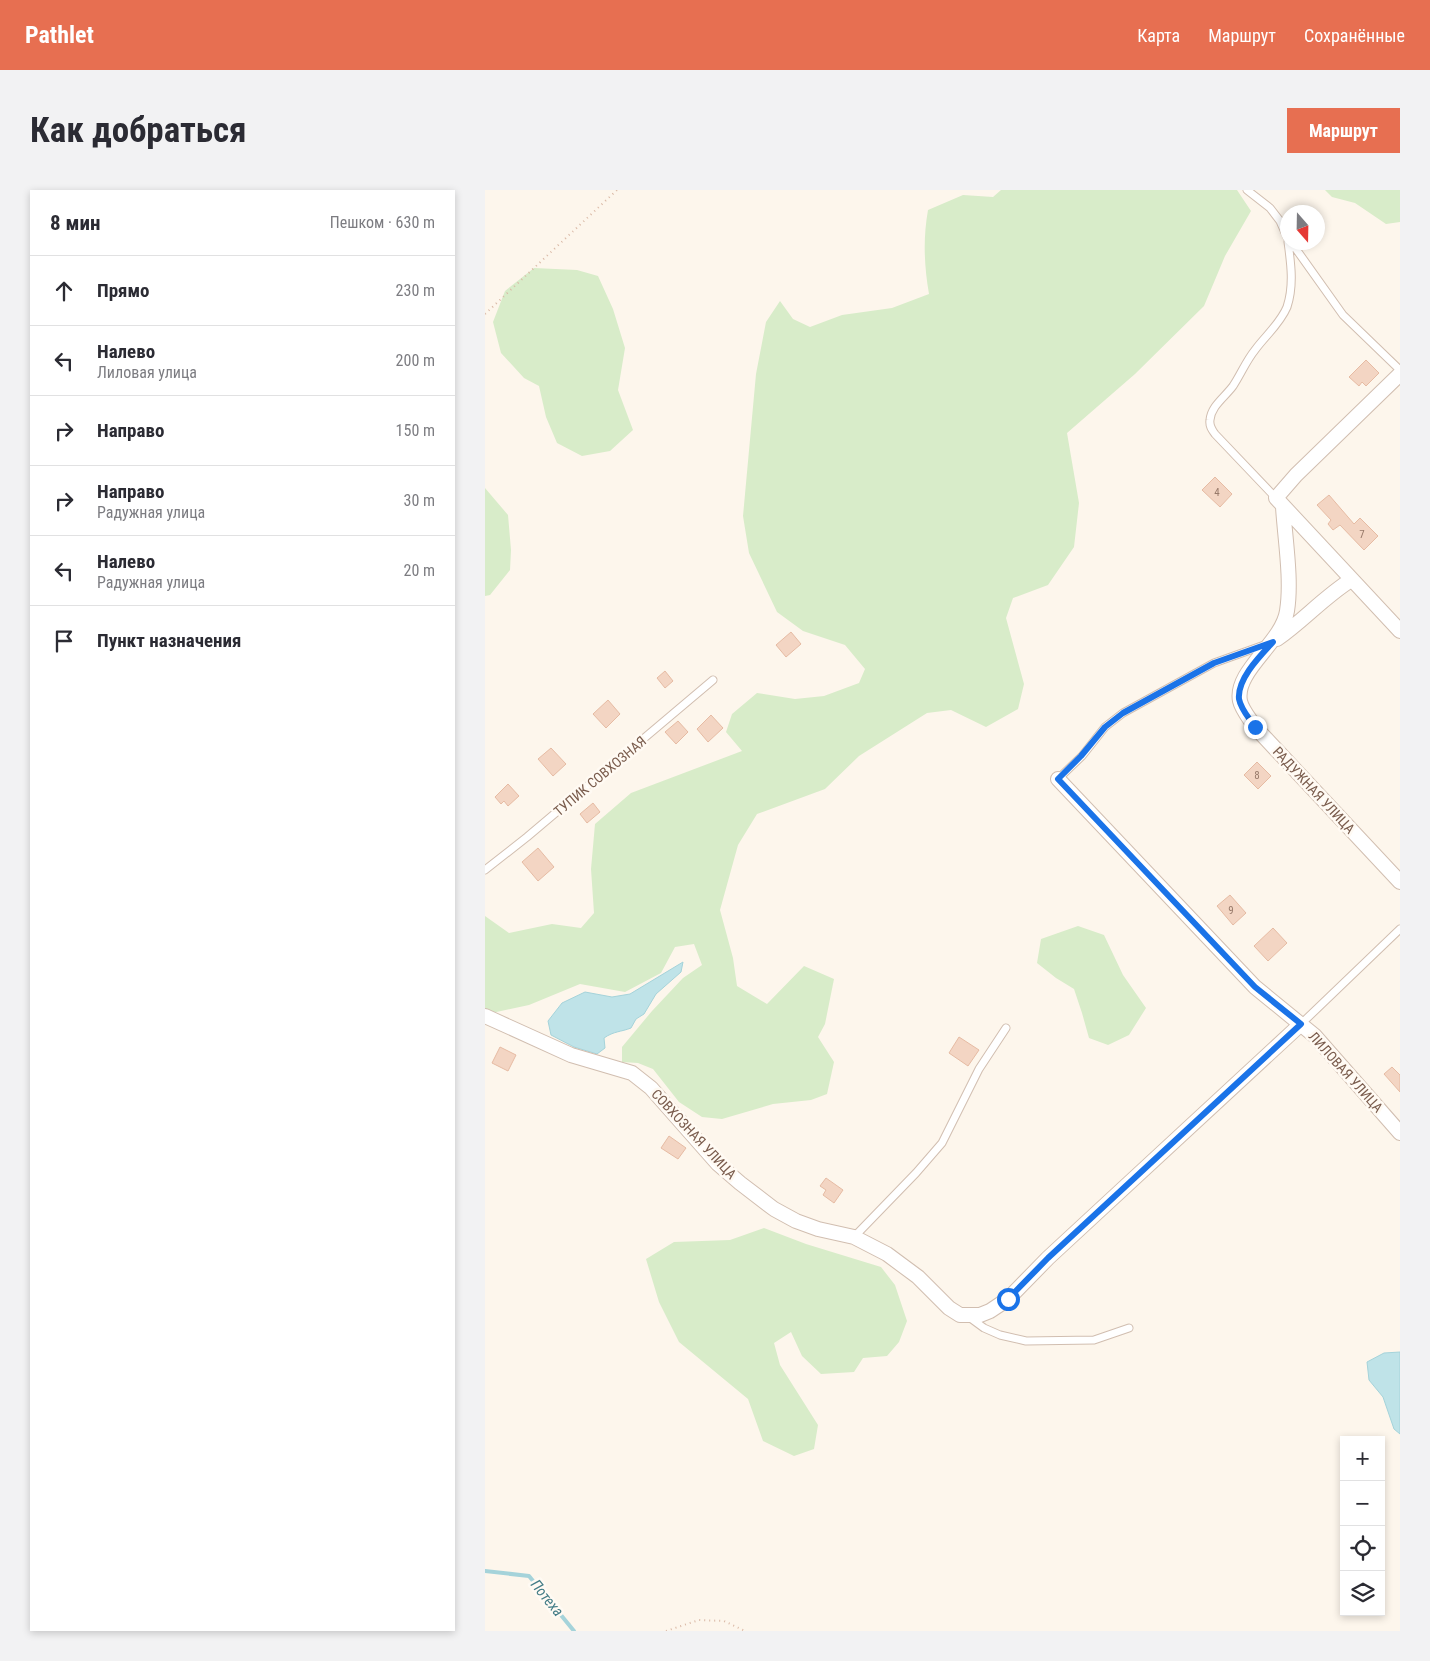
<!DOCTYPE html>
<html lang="ru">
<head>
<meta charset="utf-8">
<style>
	body { margin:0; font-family:"Roboto Condensed",sans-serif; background:#f2f2f3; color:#2b2b33 }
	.controls { position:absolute; right:15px; bottom:15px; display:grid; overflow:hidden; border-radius:0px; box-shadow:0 2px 8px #0003 }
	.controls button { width:45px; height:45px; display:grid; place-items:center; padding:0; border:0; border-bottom:1px solid #e1e1e2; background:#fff; color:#2b2b33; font:25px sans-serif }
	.compass { position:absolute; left:795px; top:15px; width:45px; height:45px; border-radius:50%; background:#fff; box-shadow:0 2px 8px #0003; rotate:160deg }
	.stop { position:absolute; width:15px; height:15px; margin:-11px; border:4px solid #1a73e8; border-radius:50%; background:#fff }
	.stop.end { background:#1a73e8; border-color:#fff; box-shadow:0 1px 5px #0008 }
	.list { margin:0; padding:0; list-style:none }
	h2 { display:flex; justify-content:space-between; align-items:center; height:65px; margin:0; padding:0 20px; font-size:21px }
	h2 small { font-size:16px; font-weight:400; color:#7c7c81 }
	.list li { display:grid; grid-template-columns:32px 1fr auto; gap:15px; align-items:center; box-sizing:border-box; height:70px; padding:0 20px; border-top:1px solid #e1e1e2 }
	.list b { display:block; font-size:19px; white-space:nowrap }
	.list p { margin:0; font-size:16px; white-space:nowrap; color:#7c7c81 }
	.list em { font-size:16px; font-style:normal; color:#7c7c81 }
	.icon { flex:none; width:28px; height:28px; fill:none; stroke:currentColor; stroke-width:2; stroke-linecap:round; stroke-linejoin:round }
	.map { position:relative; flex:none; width:915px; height:1441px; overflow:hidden; border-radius:0px }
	header { display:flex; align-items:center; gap:30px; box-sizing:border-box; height:70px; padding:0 25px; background:#e76f51; color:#fff }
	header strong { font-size:24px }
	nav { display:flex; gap:28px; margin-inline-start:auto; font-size:18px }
	.intro { display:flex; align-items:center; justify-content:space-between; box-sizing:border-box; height:120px; padding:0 30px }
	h1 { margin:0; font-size:35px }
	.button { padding:12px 22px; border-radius:0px; background:#e76f51; color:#fff; font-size:18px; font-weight:700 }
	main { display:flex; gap:30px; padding:0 30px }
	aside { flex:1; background:#fff; border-radius:0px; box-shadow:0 2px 8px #0003 }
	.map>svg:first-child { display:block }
	.green { fill:#d8ecc9 }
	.water { fill:#bfe3e8; stroke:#a5d3da }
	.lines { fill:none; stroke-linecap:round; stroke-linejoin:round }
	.stream { stroke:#a5d3da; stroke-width:4 }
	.building { fill:#f3d5c3; stroke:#e6bba3 }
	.service-casing { stroke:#d1beb0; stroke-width:9 }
	.minor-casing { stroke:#d1beb0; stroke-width:16 }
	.path { stroke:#d9b8a5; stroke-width:2; stroke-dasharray:1 4; stroke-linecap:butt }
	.service { stroke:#fff; stroke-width:7 }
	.minor { stroke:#fff; stroke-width:14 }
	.route { stroke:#1a73e8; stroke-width:6 }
	.labels { text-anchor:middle; stroke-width:5; stroke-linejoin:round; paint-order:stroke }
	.number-label { font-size:11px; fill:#987a6a }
	.street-label { font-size:14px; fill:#7a5c4d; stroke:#fffaf3 }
	.water-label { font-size:15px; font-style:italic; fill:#437c86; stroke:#fffaf3 }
</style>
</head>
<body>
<header>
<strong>Pathlet</strong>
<nav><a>Карта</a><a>Маршрут</a><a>Сохранённые</a></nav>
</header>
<div class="intro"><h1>Как добраться</h1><a class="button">Маршрут</a></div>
<main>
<aside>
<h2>8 мин<small>Пешком · 630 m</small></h2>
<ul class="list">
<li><svg class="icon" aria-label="ahead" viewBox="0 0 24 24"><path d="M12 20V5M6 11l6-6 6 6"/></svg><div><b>Прямо</b></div><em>230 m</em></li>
<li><svg class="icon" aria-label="left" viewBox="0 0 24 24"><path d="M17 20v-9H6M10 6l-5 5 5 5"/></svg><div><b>Налево</b><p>Лиловая улица</p></div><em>200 m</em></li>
<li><svg class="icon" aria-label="right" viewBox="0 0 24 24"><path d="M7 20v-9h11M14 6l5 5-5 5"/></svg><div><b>Направо</b></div><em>150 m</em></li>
<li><svg class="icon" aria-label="right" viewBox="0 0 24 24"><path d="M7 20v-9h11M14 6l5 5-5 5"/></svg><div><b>Направо</b><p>Радужная улица</p></div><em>30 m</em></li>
<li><svg class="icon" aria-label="left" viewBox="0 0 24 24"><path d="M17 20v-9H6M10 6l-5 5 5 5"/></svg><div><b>Налево</b><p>Радужная улица</p></div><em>20 m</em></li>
<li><svg class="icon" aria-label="arrive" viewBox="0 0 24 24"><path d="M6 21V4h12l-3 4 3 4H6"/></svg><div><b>Пункт назначения</b></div></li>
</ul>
</aside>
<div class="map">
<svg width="915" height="1441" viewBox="0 0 915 1441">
	<rect width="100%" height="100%" fill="#fdf6ec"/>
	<path class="green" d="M516,0H752L766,21L740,66L719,116L650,184L582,243L594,313L589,357L563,395L528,408L521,428L539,494L533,519L501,537L466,520L442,523L374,566L340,599L272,624L253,655L235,720L248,768L252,796L282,814L319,776L349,789L340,834L333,847L349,872L342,904L326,910L288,914L237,929L217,927L194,912L168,879L153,873L137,872V857L167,821L198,788L217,775L209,754L190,757L176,783L140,802L95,794L44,815L7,823L0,818V726L24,743L67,734L96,738L109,723L106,679L110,634L146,603L257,561L241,542L247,524L272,503L310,509L339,506L374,493L380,479L360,455L318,441L292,422L264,363L258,326L271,184L281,132L295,111L308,129L325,137L357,125L407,118L444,104C439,75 438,48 443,20L478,5L508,7Z
		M840,0H915V32L901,34L870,13L847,7Z
		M49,78L92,80L113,86L128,119L140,158L133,200L148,240L125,261L97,266L72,253L61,227L54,196L39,188L16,163L8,132L20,101Z
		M0,298L23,325L26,360L25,380L5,405L0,406Z
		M593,736L619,745L638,785L661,818L644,845L623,855L604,848L597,823L589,799L571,788L552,773L556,749Z
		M279,1038L321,1054L396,1077L410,1095L422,1131L414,1152L402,1166L378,1168L369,1182L336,1184L317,1166L306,1142L289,1153L295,1175L333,1235L329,1259L309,1266L278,1251L263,1209L194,1152L174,1112L161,1069L189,1052L245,1050Z"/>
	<path class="water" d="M198,772L196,782L171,804L159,824L151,829L146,838C136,842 129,841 119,848L120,858L112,864L89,857L66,845L63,831L77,813L100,802L127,807L145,804Z
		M915,1162V1244L909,1239L898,1207L884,1190L882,1172L899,1163Z"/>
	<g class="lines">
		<path class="stream" d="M0,1381L44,1386L89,1441"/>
	</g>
	<path class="building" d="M881,170L894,183L881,196L877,192L874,196L864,187Z
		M730,287L747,304L735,317L717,300Z
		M844,305L869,334L875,328L893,346L879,360L855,335L848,340L843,334L846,330L832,315Z
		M306,442L316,454L301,467L291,455Z
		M180,481L188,491L180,498L172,488Z
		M123,510L135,524L121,538L108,524Z
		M226,525L238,538L223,552L212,539Z
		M193,531L203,542L191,554L180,542Z
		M66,558L81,574L68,586L53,569Z
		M772,572L786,586L773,599L759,585Z
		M23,594L34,606L23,616L19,611L16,614L10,607Z
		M108,613L115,622L102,633L95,624Z
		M53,658L69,677L53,691L37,672Z
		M745,705L761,723L748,735L732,716Z
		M788,738L802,753L783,771L769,756Z
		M474,847L494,860L483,876L464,863Z
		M15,857L31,865L23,881L7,873Z
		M907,877L915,885V902L899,884Z
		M184,946L201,958L193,969L176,958Z
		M341,988L358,1000L349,1013L338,1005L341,1000L335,996Z"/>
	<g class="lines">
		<g class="service-casing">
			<path id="service" d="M762,0L785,18L795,31L802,47
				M806,52L858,125L915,180
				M791,308L730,244C727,240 724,236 725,230C726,216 740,207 748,196C756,184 761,171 770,160C780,146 795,134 802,117C809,96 806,74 803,52
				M573,589L597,566L620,537L638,523L729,473L782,454
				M0,680L42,647L228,490
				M816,834L915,739
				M369,1047L431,983L457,953L494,879L521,838
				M484,1127L499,1138L515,1145L541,1151L609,1150L644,1138"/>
		</g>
		<g class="minor-casing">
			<path id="minor" d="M915,184L811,285L791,308L915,441
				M798,317C800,349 807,390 802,421C797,453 749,481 755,511C757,520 765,529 770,537L915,692
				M792,449C818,431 839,407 866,390
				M573,589L770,797L830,846L915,943
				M0,826L86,865L147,883L166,898L233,974L255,993L289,1019L311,1031L333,1039L369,1047L402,1064L433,1087L464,1118L475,1125H495L505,1121L523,1109L563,1068L816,834"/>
		</g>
		<path class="path" d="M0,124L132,0
			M181,1441L214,1430L239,1431L260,1441"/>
		<use href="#service" class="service"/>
		<use href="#minor" class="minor"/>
	</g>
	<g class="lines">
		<path class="route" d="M523,1109L563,1068L816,834L770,797L573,589L596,566L620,537L638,523L729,473L788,452C775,466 752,489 754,509C756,520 765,529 770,537"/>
	</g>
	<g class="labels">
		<g class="number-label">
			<text x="732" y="306">4</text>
			<text x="877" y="348">7</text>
			<text x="772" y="589">8</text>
			<text x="746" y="724">9</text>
		</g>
		<g class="street-label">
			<text transform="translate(115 586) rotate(-40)" y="5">ТУПИК СОВХОЗНАЯ</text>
			<text transform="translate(829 600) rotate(47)" y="5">РАДУЖНАЯ УЛИЦА</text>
			<text transform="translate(861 882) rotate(48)" y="5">ЛИЛОВАЯ УЛИЦА</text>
			<text transform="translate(209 944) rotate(47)" y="5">СОВХОЗНАЯ УЛИЦА</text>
		</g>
		<g class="water-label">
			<text transform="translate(62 1408) rotate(51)" y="5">Потеха</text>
		</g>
	</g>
</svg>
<div class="controls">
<button>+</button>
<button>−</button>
<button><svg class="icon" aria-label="locate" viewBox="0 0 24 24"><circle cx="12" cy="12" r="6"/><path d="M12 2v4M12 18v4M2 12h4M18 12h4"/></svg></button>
<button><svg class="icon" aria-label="layers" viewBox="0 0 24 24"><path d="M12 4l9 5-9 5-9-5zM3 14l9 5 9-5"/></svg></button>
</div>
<svg class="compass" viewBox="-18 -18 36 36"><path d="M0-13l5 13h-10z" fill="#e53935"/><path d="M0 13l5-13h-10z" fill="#7c7c81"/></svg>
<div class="stop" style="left:523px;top:1109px"></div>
<div class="stop end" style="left:770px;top:537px"></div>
</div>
</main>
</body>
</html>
